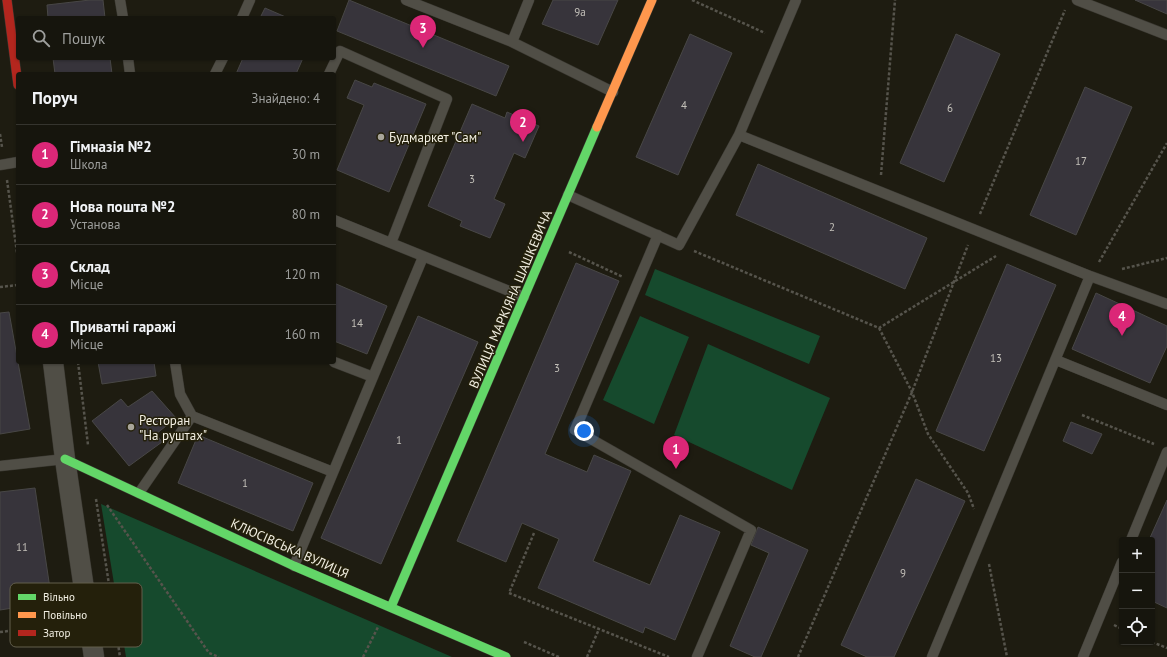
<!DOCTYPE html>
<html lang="uk">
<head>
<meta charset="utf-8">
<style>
	body { margin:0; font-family:"PT Sans",sans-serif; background:#23221b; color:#f1f3f6 }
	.controls { position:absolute; right:12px; bottom:12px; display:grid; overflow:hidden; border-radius:4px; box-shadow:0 1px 3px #0004 }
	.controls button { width:36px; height:36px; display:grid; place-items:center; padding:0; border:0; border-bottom:1px solid #35342e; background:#16150d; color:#f1f3f6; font:20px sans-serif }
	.you { position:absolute; left:584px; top:431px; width:14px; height:14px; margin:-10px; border:3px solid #fff; border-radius:50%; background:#1a73e8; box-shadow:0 0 0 6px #1a73e833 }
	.badge { display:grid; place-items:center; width:26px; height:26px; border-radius:50%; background:#db2777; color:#fff; font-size:13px; font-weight:700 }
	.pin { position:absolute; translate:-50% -33px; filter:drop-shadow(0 1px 2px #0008) }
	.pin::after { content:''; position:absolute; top:21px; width:14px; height:12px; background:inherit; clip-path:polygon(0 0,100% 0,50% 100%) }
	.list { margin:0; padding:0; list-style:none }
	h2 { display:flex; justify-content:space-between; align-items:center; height:52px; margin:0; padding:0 16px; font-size:17px }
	h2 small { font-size:13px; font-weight:400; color:#9e9f9d }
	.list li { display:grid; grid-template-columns:26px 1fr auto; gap:12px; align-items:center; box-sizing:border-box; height:60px; padding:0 16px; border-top:1px solid #35342e }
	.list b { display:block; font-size:15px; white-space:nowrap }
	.list p { margin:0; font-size:13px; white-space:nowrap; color:#9e9f9d }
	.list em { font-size:13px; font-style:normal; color:#9e9f9d }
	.icon { flex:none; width:22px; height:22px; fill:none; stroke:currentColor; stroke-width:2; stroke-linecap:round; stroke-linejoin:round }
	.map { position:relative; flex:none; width:1167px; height:657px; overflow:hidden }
	.search { position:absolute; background:#16150d; box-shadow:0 1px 3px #0004; left:16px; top:16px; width:320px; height:44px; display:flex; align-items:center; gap:10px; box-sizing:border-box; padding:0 14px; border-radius:4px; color:#9e9f9d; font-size:15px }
	.panel { position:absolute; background:#16150d; box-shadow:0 1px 3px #0004; left:16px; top:72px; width:320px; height:292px; border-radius:4px }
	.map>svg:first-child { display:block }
	.green { fill:#164a2d }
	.building { fill:#37343b; stroke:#484746 }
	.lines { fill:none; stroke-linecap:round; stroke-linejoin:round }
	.lane-casing { stroke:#3a3831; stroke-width:11 }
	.street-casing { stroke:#3a3831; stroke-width:21 }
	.fast-casing { stroke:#3a3831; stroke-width:10 }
	.slow-casing { stroke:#3a3831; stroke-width:10 }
	.jam-casing { stroke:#3a3831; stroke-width:10 }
	.path { stroke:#56544c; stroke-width:2.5; stroke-dasharray:3 2; stroke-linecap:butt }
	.lane { stroke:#504e46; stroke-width:10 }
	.street { stroke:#504e46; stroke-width:20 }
	.fast { stroke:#63d668; stroke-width:9 }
	.slow { stroke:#ff974d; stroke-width:9 }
	.jam { stroke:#b3261e; stroke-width:9 }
	.poi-dot { fill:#a8a59a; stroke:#24200b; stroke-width:1.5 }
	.labels { text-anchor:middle; stroke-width:3; stroke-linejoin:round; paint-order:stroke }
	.number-label { font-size:11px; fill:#c3c0b9 }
	.poi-label { font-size:13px; fill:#f2efe3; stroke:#24200b; text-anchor:start }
	.street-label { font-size:13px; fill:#f2efe3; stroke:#24200b }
	.key { fill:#24200b; stroke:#625e4c; stroke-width:1 }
	.key-label { font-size:11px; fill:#f2efe3 }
</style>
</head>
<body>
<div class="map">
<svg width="1167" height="657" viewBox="0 0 1167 657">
	<rect width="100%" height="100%" fill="#1e1c11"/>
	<path class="green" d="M655,269L820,336L809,364L645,295Z
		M640,316L689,337L654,424L603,400Z
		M708,344L830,398L792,490L674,435Z
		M101,504L452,657H126Z"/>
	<path class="building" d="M90,0H103L105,18H48L47,5Z
		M349,0L509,66L496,96L337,31Z
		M553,0H618L598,45L542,24Z
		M1135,0H1167V14Z
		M265,8L288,18H260Z
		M690,34L732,53L678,175L636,157Z
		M956,34L1000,54L944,182L900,163Z
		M53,58H110L112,74H55Z
		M243,58H303L296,74H236Z
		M355,80L372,87L374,83L426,104L389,192L337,170L364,105L347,98Z
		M1085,87L1132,107L1076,235L1030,215Z
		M472,104L505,118L507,112L539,126L525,158L514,153L494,199L505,204L490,238L460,226L462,221L428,206Z
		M758,164L927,238L905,289L736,215Z
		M576,263L619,281L545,454L587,472L594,455L631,471L593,561L650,585L680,515L720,532L675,640L645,627L643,633L538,588L559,539L522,523L506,562L457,541Z
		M1007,264L1056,285L984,451L936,431Z
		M334,283L387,306L367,354L334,341Z
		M1096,293L1167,326V346L1150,383L1072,349Z
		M9,312L30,429L0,434V313Z
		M418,316L478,342L381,564L321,538Z
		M98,362H154L156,376L102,384Z
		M152,391L176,418L156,434L162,442L129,466L92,421L121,399L128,407Z
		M1071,422L1102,434L1092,454L1063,441Z
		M198,435L313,483L293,531L178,483Z
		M916,479L965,501L894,657H867L841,645Z
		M35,488L52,602L0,610V492Z
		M1167,500V608L1152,601V540H1149Z
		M758,527L808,550L761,657H755L730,646L769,553L751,545Z"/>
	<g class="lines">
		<g class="lane-casing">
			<path id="lane" d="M120,0L123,18
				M406,0L512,42L613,92
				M1077,0L1167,35
				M242,18L250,0
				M512,42L529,0
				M128,58L130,74
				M215,74L223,58
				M329,74L340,51L447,99L391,243
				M739,135L1090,276L1167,304
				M0,165L18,162
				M568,195L679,245L739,135L796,0
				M334,220L524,297
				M658,235L575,430L751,530L697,657
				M1056,360L1167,405
				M175,362L180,394L192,416L333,472
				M334,362L373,377
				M0,466L65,459
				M139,493L192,416
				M1131,540L1167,452
				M294,566L423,257
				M932,657L1090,276
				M1083,657L1122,562"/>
		</g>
		<g class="street-casing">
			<path id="street" d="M53,362L65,459L94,657"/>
		</g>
		<g class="fast-casing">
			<path id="fast" d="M65,459L294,566L506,657
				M391,607L597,127"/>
		</g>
		<g class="slow-casing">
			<path id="slow" d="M597,127L652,0"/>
		</g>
		<g class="jam-casing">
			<path id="jam" d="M7,0L18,85"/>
		</g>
		<path class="path" d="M692,0L765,33
			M0,134L2,147
			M881,175L895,0
			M7,180L18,260
			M980,214L1065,10
			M694,251L879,328L996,256
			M569,252L623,277
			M1099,262L1167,143
			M1122,269L1167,258
			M0,287L18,285
			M879,328L912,392L928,434L968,493L974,509
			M78,362L88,445
			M1082,415L1154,444
			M96,499L120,657
			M107,505L209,653L219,657
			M534,533L509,593L669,657
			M989,564L1007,657
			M1114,625L1122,629
			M0,632L67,624
			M524,642L559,657
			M1152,642L1167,648
			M363,657L378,627
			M587,657L599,629
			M798,657L912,392L968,245"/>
		<use href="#lane" class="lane"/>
		<use href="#street" class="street"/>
		<use href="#fast" class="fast"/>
		<use href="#slow" class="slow"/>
		<use href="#jam" class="jam"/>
	</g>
	<g class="poi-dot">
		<circle cx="381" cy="137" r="4"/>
		<circle cx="131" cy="427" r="4"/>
	</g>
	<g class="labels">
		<g class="number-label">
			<text x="580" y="16">9а</text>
			<text x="684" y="109">4</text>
			<text x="950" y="112">6</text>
			<text x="1081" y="165">17</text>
			<text x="472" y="183">3</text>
			<text x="832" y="231">2</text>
			<text x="357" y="327">14</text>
			<text x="996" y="362">13</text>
			<text x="557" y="372">3</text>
			<text x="399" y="444">1</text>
			<text x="245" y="487">1</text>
			<text x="22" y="551">11</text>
			<text x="903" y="577">9</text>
		</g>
		<g class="poi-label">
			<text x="389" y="142">Будмаркет "Сам"</text>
			<text x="139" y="425">Ресторан<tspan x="139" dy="15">"На руштах"</tspan></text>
		</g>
		<g class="street-label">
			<text transform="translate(510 299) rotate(-67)" y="5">ВУЛИЦЯ МАРКІЯНА ШАШКЕВИЧА</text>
			<text transform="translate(290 548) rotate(24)" y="5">КЛЮСІВСЬКА ВУЛИЦЯ</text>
		</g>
	</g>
	<rect x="10" y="583" width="132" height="64" rx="6" class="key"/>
	<rect x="18" y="594" width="18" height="6" fill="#63d668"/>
	<rect x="18" y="612" width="18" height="6" fill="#ff974d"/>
	<rect x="18" y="630" width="18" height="6" fill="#b3261e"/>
	<g class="key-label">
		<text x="43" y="601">Вільно</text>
		<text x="43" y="619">Повільно</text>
		<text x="43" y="637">Затор</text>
	</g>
</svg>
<div class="controls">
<button>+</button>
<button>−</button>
<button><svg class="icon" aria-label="locate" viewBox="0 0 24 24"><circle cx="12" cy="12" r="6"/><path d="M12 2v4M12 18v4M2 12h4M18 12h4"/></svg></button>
</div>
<div class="you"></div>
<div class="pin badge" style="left:676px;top:469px">1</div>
<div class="pin badge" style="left:523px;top:142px">2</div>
<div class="pin badge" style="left:423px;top:48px">3</div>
<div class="pin badge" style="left:1122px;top:336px">4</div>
<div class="search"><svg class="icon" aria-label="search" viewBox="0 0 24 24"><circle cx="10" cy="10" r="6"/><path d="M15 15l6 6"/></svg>Пошук</div>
<section class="panel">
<h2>Поруч<small>Знайдено: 4</small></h2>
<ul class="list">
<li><span class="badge">1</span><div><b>Гімназія №2</b><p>Школа</p></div><em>30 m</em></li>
<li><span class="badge">2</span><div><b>Нова пошта №2</b><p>Установа</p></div><em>80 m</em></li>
<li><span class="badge">3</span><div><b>Склад</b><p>Місце</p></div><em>120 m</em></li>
<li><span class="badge">4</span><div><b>Приватні гаражі</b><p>Місце</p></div><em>160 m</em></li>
</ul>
</section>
</div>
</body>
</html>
